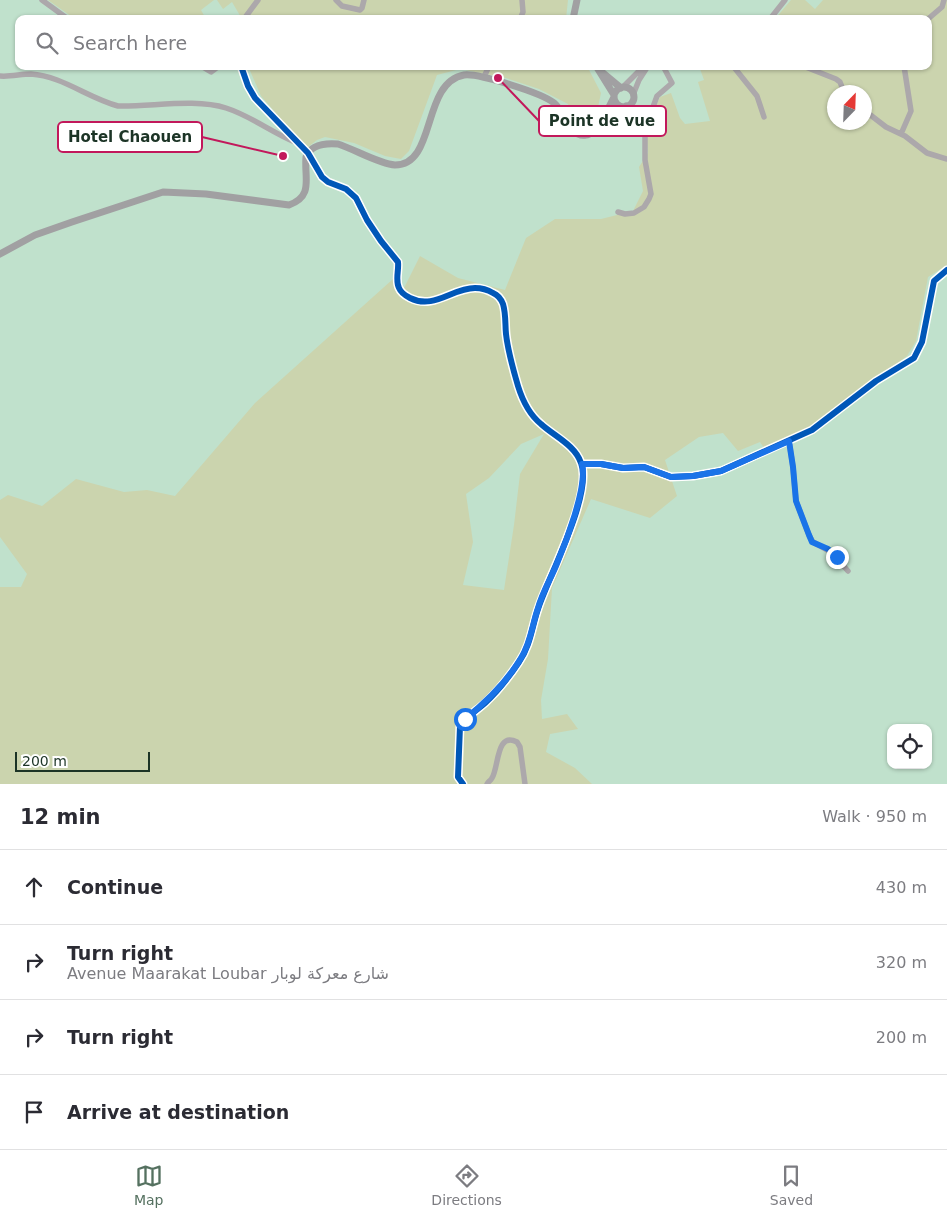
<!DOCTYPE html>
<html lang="en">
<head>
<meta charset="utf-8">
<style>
	body { margin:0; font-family:"DejaVu Sans","Noto Sans Arabic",sans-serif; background:#f7f7f7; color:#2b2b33 }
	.controls { position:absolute; right:15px; bottom:15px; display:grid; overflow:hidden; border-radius:10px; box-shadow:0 1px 4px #0004 }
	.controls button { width:45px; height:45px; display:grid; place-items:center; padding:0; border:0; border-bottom:1px solid #e1e1e2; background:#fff; color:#2b2b33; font:25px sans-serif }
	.compass { position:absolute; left:827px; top:85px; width:45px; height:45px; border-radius:50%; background:#fff; box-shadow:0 1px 4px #0004; rotate:23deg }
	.scale { position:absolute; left:15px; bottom:12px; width:135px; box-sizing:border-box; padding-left:5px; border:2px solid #1c3426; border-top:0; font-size:14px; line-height:18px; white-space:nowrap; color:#1c3426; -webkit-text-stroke:4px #fff; paint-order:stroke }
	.stop { position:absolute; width:15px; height:15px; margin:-11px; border:4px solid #1a73e8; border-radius:50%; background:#fff }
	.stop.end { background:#1a73e8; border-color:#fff; box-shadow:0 1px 5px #0008 }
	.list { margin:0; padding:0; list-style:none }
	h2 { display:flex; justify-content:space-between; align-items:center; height:65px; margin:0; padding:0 20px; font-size:21px }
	h2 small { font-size:16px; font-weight:400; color:#7c7c81 }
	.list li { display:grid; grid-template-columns:32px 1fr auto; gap:15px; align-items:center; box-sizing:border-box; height:75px; padding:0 20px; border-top:1px solid #e1e1e2 }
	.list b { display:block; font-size:19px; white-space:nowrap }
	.list p { margin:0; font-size:16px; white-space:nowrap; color:#7c7c81 }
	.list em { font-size:16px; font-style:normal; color:#7c7c81 }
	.icon { flex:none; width:28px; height:28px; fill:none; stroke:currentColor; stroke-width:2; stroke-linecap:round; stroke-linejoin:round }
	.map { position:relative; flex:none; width:947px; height:784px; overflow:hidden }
	.search { position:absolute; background:#fff; box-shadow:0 1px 4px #0004; left:15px; right:15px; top:15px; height:55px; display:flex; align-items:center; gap:12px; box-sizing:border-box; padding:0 18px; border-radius:10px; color:#7c7c81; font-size:19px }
	.sheet { height:365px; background:#fff }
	nav { display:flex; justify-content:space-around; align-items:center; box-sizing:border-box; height:70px; border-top:1px solid #e1e1e2; background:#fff; font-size:14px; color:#7c7c81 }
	nav a { display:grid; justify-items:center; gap:2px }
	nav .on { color:#557160 }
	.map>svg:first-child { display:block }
	.green { fill:#cbd4ae; fill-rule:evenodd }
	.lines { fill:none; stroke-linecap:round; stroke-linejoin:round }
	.minor { stroke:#aca8ab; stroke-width:5.5 }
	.major { stroke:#a1a0a2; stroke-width:7 }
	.cycleway-casing { stroke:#fff; stroke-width:9 }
	.cycleway { stroke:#0057b8; stroke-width:6 }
	.route { stroke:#1a73e8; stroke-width:6 }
	.leader { fill:none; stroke:#c2185b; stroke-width:2 }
	.callout-dot { fill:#c2185b; stroke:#fff; stroke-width:2 }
	.callout { fill:#fff; stroke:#c2185b; stroke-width:2 }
	.callout-label { font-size:15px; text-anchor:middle; font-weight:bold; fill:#1c3426 }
</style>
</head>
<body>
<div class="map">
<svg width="947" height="784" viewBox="0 0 947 784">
	<rect width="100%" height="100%" fill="#c0e1cc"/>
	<path class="green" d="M48,0H214L201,10L206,19H75Z
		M217,0H568L566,19H242L232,2L223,9Z
		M791,0H805L815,9L823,0H947V265L928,277L916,341L907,356L811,427L764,448L760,442L738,451L723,433L699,437L665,460L677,496L650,518L591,499L552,588L548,659L541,700L542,719L567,714L578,729L550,734L546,752L575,768L592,784H0V587H21L27,574L0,537V500L8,495L42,506L76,479L124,492L147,490L175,496L255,403L393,279L401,294L420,256L458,278L505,290L526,238L555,219H601L633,211L643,191L639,167L648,153L646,128L660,97L671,93L680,118L685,124L710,121L698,82L704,80L699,66H928V19H775ZM834,92H864V122H834ZM544,434L520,474L514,525L504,590L463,585L473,542L466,494L489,478L521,444Z
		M248,66H587L601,93L597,112L584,127L575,125L568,104L539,89L506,78L460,69L437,75L409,151L401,159L385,156L354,143L325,137L317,140L308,147L281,119L261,96Z"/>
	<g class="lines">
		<path class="minor" d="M42,0L68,19
			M336,0L342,6L360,10L362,8L364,0
			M244,19L258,0
			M520,19L523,12L522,0
			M770,19L785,0
			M928,19L942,7L944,0
			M201,66L211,72L219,66
			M241,66L248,86L255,98L308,153L322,177L328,182L346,189L356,198L367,220L381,241L398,262C399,271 395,280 399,288C401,293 406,296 410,298C434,310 452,288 475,288C481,288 488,290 493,293C498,295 501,299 503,304C506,314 505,324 506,334C508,352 513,369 518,386C522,399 530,415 541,424C554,436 575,445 581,463C593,493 550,574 539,606C532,625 531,645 519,662C509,677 498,691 485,703C476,711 467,716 460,726L458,777L463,784
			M733,66L757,96L764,117
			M803,66L836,79L840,82L844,92
			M0,76C10,77 21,74 31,74C62,76 88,98 118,106C151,107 195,98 226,108C251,116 271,132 295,142
			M484,77L489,66
			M623,87L644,66
			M633,95L639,80L648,66
			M864,110L886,127L905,136L927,153L947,159
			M901,134L911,111L904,66
			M618,212L625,214L634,213L644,207L649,199L651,194L645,160V129L657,96L672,83L663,66
			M789,441L793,467L796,501L809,535L813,542L831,552L848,571
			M582,464H601L623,468L644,467L671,477L693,476L721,471L812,430L876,381L914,358L922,342L934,281L947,270
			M487,784C487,783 492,779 492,778C499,767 496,731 517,742L520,747L525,784"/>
		<path class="major" d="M573,19L577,0
			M596,66L614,95
			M603,73L621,88
			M614 97a10 10 0 1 1 20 0a10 10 0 1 1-20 0Z
			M601,123L614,97
			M0,254L35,235L72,222L163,192L206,194L289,205C314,196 304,178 306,157C311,144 326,143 338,144C354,149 379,164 395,165C437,165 421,83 464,75C478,73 542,93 554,103C565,112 569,138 586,135C593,135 617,112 626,106"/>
		<g class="cycleway-casing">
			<path id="cycleway" d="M241,66L248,86L255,98L308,153L322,177L328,182L346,189L356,198L367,220L381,241L398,262C399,271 395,280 399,288C401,293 406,296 410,298C434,310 452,288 475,288C481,288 488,290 493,293C498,295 501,299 503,304C506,314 505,324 506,334C508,352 513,369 518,386C522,399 530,415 541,424C554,436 575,445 581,463C593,493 550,574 539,606C532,625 531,645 519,662C509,677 498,691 485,703C476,711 467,716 460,726L458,777L463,784
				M582,464H601L623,468L644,467L671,477L693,476L721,471L812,430L876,381L914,358L922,342L934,281L947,270"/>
		</g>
		<use href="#cycleway" class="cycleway"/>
	</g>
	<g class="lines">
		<path class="route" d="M465,719C486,702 507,682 521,658C531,642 532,625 538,608C542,593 550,580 556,566C565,545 588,485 582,464H601L623,468L644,467L671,477L693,476L721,471L789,441L793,467L796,501L809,535L812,542L828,549L837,557"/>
	</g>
	<path class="leader" d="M498 78L539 121M283 156L202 137"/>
	<g class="callout-dot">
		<circle cx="498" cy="78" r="5"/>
		<circle cx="283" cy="156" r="5"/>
	</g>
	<g class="callout">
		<rect x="539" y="106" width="127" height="30" rx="5"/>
		<rect x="58" y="122" width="144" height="30" rx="5"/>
	</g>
	<g class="callout-label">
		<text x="602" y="126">Point de vue</text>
		<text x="130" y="142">Hotel Chaouen</text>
	</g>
</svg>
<div class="controls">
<button><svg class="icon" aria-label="locate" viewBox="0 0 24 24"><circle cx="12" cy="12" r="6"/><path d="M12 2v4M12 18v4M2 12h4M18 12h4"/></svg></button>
</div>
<svg class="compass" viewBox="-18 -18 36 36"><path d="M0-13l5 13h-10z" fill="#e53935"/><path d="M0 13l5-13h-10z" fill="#7c7c81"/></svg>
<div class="scale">200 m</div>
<div class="stop" style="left:465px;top:719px"></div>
<div class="stop end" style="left:837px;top:557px"></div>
<div class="search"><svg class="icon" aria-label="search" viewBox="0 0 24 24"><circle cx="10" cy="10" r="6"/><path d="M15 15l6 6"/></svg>Search here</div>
</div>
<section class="sheet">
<h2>12 min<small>Walk · 950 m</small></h2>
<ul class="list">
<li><svg class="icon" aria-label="ahead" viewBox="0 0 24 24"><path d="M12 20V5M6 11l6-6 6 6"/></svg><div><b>Continue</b></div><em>430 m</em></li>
<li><svg class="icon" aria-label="right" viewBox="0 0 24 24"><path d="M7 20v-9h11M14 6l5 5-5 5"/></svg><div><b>Turn right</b><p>Avenue Maarakat Loubar شارع معركة لوبار</p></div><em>320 m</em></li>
<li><svg class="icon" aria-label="right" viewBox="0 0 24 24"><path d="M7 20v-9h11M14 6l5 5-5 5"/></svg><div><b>Turn right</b></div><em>200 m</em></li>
<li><svg class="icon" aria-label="arrive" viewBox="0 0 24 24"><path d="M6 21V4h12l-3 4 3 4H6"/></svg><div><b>Arrive at destination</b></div></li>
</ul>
</section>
<nav>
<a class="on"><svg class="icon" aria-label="map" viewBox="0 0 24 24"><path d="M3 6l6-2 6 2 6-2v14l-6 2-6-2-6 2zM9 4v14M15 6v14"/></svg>Map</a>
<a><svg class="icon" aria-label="directions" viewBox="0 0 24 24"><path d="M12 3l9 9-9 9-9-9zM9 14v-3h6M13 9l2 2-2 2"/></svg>Directions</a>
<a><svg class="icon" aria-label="saved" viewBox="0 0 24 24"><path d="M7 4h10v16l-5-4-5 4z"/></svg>Saved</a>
</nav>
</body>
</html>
